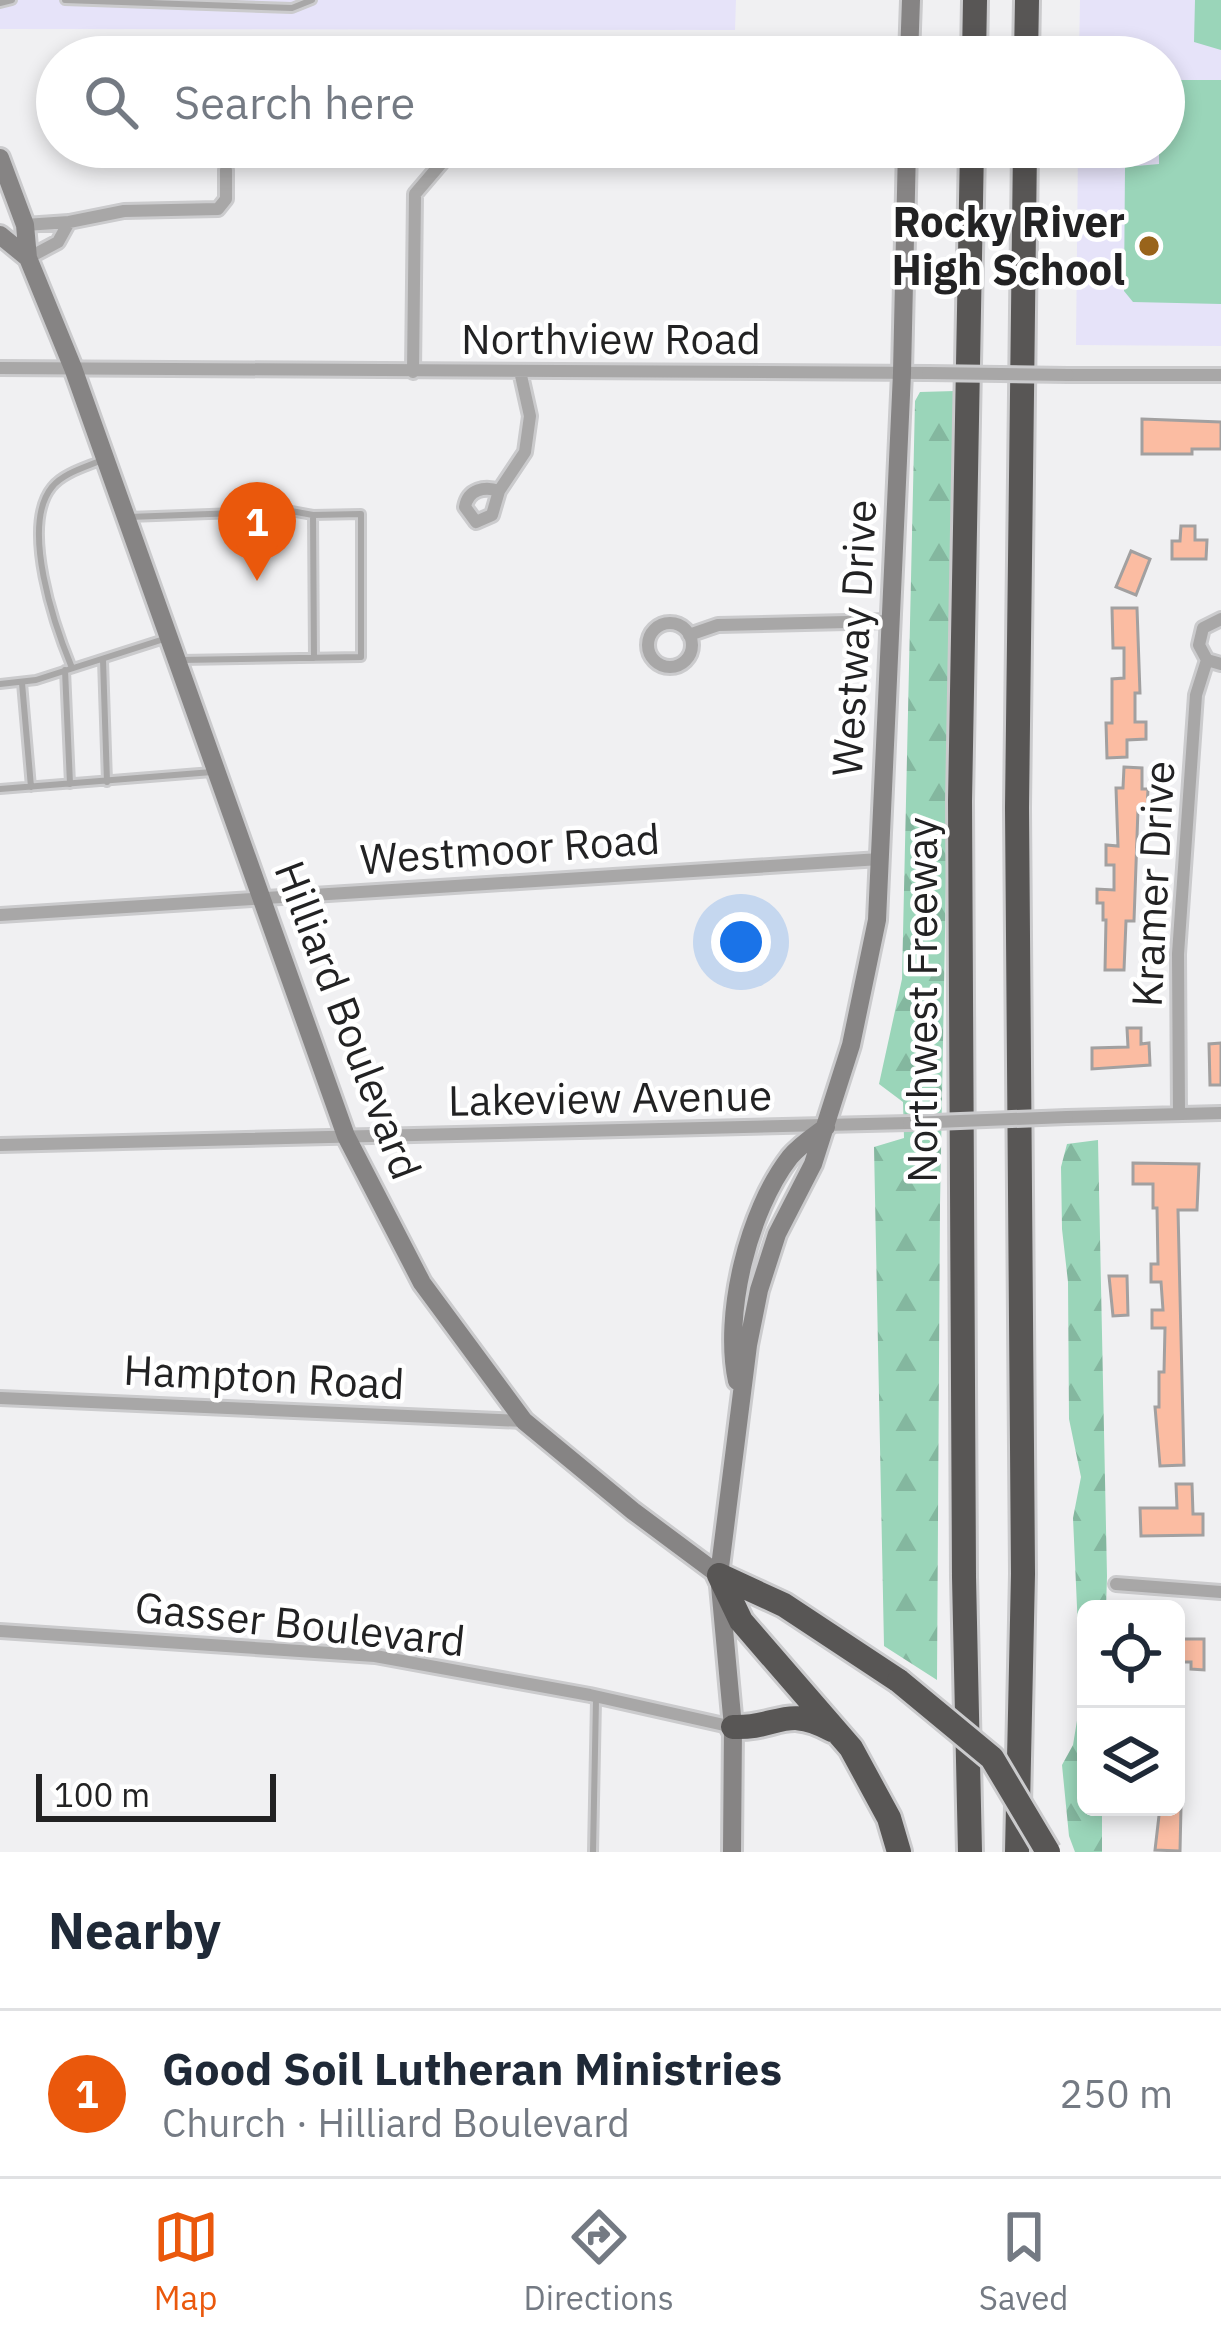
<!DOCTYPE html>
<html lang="en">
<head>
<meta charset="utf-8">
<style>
	body { margin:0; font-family:"IBM Plex Sans",sans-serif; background:#f6f6f7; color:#1f2937 }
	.controls { position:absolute; right:36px; bottom:36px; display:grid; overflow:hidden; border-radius:18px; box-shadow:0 6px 18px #0003 }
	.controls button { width:108px; height:108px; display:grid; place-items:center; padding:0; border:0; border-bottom:3px solid #e0e1e3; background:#fff; color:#1f2937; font:60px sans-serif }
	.scale { position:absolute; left:36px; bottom:30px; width:240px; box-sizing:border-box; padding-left:12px; border:6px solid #222223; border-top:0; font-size:33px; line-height:42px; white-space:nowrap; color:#222223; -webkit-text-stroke:9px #fff; paint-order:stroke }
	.you { position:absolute; left:741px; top:942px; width:42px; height:42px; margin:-30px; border:9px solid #fff; border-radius:50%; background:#1a73e8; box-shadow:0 0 0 18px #1a73e833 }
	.badge { display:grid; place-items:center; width:78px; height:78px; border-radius:50%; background:#ea580c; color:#fff; font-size:39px; font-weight:700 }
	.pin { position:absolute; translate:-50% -99px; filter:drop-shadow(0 3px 6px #0008) }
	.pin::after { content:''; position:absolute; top:63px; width:42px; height:36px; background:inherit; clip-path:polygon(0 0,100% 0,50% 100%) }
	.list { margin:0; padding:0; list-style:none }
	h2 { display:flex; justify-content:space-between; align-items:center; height:156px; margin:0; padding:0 48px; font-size:51px }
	h2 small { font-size:39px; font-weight:400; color:#747a83 }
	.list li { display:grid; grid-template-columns:78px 1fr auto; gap:36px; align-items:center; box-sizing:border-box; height:168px; padding:0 48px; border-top:3px solid #e0e1e3 }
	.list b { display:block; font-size:45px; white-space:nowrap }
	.list p { margin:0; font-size:39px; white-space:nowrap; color:#747a83 }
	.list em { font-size:39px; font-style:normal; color:#747a83 }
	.icon { flex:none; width:66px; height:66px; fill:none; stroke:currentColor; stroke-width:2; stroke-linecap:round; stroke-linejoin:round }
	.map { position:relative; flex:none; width:1221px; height:1852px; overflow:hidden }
	.search { position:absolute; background:#fff; box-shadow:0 6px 18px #0003; left:36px; right:36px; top:36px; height:132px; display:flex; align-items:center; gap:30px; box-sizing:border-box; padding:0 42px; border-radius:66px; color:#747a83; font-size:45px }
	.sheet { height:324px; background:#fff }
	nav { display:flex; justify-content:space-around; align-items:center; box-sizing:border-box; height:168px; border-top:3px solid #e0e1e3; background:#fff; font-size:33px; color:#747a83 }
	nav a { display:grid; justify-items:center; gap:6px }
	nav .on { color:#ea580c }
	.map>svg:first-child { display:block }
	.education { fill:#e6e3f9 }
	.forest { fill:url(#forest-firs) }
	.pitch { fill:#9ad5b9 }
	.building { fill:#fbbca2; stroke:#a2a0a0; stroke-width:3 }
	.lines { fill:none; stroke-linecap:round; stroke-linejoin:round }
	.service-casing { stroke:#cbcbcd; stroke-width:12 }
	.minor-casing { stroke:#cbcbcd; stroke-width:18 }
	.secondary-casing { stroke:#cbcbcd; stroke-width:24 }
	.motorway-casing { stroke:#cbcbcd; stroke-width:30 }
	.service { stroke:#a8a7a7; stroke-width:6 }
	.minor { stroke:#a8a7a7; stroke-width:12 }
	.secondary { stroke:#868484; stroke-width:18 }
	.motorway { stroke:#585655; stroke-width:24 }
	.minor-bridge-casing { stroke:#cbcbcd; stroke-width:18; stroke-linecap:butt }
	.motorway-bridge-casing { stroke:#cbcbcd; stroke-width:30; stroke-linecap:butt }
	.minor-bridge { stroke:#a8a7a7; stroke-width:12 }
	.motorway-bridge { stroke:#585655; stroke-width:24 }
	.poi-dot { fill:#99641b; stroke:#fff; stroke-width:4.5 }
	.labels { text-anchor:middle; stroke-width:9; stroke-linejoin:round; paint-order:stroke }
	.poi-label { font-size:42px; font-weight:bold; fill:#222223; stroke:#fff; text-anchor:end }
	.street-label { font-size:42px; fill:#222223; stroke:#fff }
</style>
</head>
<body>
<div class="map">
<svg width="1221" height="1852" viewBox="0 0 1221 1852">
	<defs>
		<pattern id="forest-firs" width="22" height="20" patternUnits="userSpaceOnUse" patternTransform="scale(3)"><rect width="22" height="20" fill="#9ad5b9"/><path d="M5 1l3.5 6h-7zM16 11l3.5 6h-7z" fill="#84b79f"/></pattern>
	</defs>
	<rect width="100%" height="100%" fill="#f0f0f2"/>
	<path class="education" d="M0,0H736L735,30L0,29Z
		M1080,0H1221V346L1076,345L1078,147H1164V57H1079Z"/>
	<path class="forest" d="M955,391L940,1205L937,1680L884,1646L874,1147L904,1138L903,1102L879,1084L902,979L915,401L920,392Z
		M1098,1140L1107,1576L1106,1609H1086V1807H1102V1852H1075L1069,1836L1062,1765L1073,1745L1081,1696L1073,1518L1081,1477L1069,1419L1068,1282L1062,1229L1061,1167L1067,1144Z"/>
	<path class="pitch" d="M1195,0H1221V50L1194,42Z
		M1164,80H1221V304L1133,302L1124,291L1125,167L1159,164V147H1164Z"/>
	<path class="building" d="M1142,419L1221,422V449H1192V454H1142Z
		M1181,526H1195V540H1207L1206,559H1172V541H1180Z
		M1131,551L1150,559L1136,595L1116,587Z
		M1112,608H1137L1140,693H1135V722H1146V739L1127,740V757L1107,758L1106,723H1112V679L1124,678V648H1113Z
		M1124,767L1142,768V789H1148L1147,809H1138L1134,921H1126L1124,970H1105L1106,920H1103V903H1097V889L1114,890V865H1106V845L1118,846L1116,788H1123Z
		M1127,1028H1141V1044L1149,1043L1150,1065L1092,1069V1048L1128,1047Z
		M1221,1043V1085H1210L1209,1044Z
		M1133,1163L1199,1164L1197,1210H1178L1184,1465L1160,1466L1155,1407H1159V1372H1164L1165,1328H1152V1310H1163L1161,1282H1151V1264H1158L1157,1208H1153V1184H1133Z
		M1109,1276H1127L1128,1315L1113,1316Z
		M1176,1484H1192L1193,1514H1203V1535L1141,1536L1140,1508H1177Z
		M1183,1639H1204V1670L1191,1669V1662H1183Z
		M1160,1807H1181L1180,1851L1155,1850Z"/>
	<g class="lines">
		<g class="service-casing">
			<path id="service" d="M65,0L292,8L312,0
				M0,3L12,0
				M129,517L291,511L313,515
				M103,660L107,782
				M180,660L361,657V514L313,515L314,658
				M72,668C55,627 20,526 52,487C63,473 86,467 102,460
				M65,670L70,784
				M22,683L31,787
				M0,684L36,680L164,639
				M0,789L212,772
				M593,1852L596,1700"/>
		</g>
		<g class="minor-casing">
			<path id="minor" d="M639,147L657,159L672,154L678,147
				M25,225L69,222L124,211L218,209L226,199V170
				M28,258L58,242L69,222
				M0,368L928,373
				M413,372L415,194L455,147
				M1068,375H1221
				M499,491C485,486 468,489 465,507L476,522L492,515L499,491L525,452L530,416L520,371
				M1221,619L1203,628L1199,645L1207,660L1221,664
				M648 645a22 22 0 1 1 44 0a22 22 0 1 1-44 0Z
				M689,635L718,625L890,621
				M0,915L880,859
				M1179,1114L1178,954L1196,695L1207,660
				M1067,1117L1221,1113
				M0,1145L909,1123
				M0,1398L524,1421
				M1116,1584L1221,1592
				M0,1631L375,1656L590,1695L733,1727"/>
		</g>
		<g class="secondary-casing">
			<path id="secondary" d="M909,57L911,0
				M0,158L25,225L28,258L73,368L346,1136L422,1283L524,1421L633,1511L719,1575
				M0,235L28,258
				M737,1381C723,1315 748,1211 790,1157C800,1145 814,1136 826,1127
				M732,1852L733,1727L719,1575L748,1345L759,1290L777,1234L813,1164L851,1045L877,920L902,373L907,147"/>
		</g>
		<g class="motorway-casing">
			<path id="motorway" d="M974,57L975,0
				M1026,57L1027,0
				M719,1575L741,1621L851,1748L889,1818L899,1852
				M719,1575L784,1605L899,1681
				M733,1727C778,1729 785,1704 832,1730
				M970,1852L964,1577L960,801L972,147
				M1017,1852L1023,1574L1017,808L1025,147"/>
		</g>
		<use href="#service" class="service"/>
		<use href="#minor" class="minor"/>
		<use href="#secondary" class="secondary"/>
		<use href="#motorway" class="motorway"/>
		<g class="minor-bridge-casing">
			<path id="minor-bridge" d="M928,373L1068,375
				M909,1123L1067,1117"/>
		</g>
		<g class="motorway-bridge-casing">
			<path id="motorway-bridge" d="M899,1681L992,1758L1048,1852"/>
		</g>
		<use href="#minor-bridge" class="minor-bridge"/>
		<use href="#motorway-bridge" class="motorway-bridge"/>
	</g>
	<circle class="poi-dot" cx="1149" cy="246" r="12"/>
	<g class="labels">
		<g class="poi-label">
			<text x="1125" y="237">Rocky River<tspan x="1125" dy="48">High School</tspan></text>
		</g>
		<g class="street-label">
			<text x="611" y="354">Northview Road</text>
			<text transform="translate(854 638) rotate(-87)" y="15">Westway Drive</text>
			<text transform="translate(510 849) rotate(-4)" y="15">Westmoor Road</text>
			<text transform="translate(1153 884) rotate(-87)" y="15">Kramer Drive</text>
			<text transform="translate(922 1000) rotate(-90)" y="15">Northwest Freeway</text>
			<text transform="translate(348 1020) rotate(69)" y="15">Hilliard Boulevard</text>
			<text transform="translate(610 1098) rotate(-1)" y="15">Lakeview Avenue</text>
			<text transform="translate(264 1377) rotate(3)" y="15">Hampton Road</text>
			<text transform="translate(300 1624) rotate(6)" y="15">Gasser Boulevard</text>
		</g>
	</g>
</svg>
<div class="controls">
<button><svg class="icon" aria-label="locate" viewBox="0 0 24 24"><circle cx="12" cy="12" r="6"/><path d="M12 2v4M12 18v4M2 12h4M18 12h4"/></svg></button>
<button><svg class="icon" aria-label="layers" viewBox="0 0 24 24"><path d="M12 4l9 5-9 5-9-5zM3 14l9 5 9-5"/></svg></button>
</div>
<div class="scale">100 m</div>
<div class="you"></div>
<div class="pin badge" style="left:257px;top:581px">1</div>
<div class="search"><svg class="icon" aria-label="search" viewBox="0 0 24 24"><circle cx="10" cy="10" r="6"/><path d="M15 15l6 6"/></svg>Search here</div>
</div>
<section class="sheet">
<h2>Nearby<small></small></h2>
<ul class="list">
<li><span class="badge">1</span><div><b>Good Soil Lutheran Ministries</b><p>Church · Hilliard Boulevard</p></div><em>250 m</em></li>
</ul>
</section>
<nav>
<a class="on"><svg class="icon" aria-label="map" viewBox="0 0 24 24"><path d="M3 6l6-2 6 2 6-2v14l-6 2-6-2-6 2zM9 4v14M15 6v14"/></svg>Map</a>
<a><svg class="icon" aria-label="directions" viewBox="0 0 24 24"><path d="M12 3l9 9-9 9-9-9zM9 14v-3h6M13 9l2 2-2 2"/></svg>Directions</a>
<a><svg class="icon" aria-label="saved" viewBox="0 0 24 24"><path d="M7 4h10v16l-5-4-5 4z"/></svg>Saved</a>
</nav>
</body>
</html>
